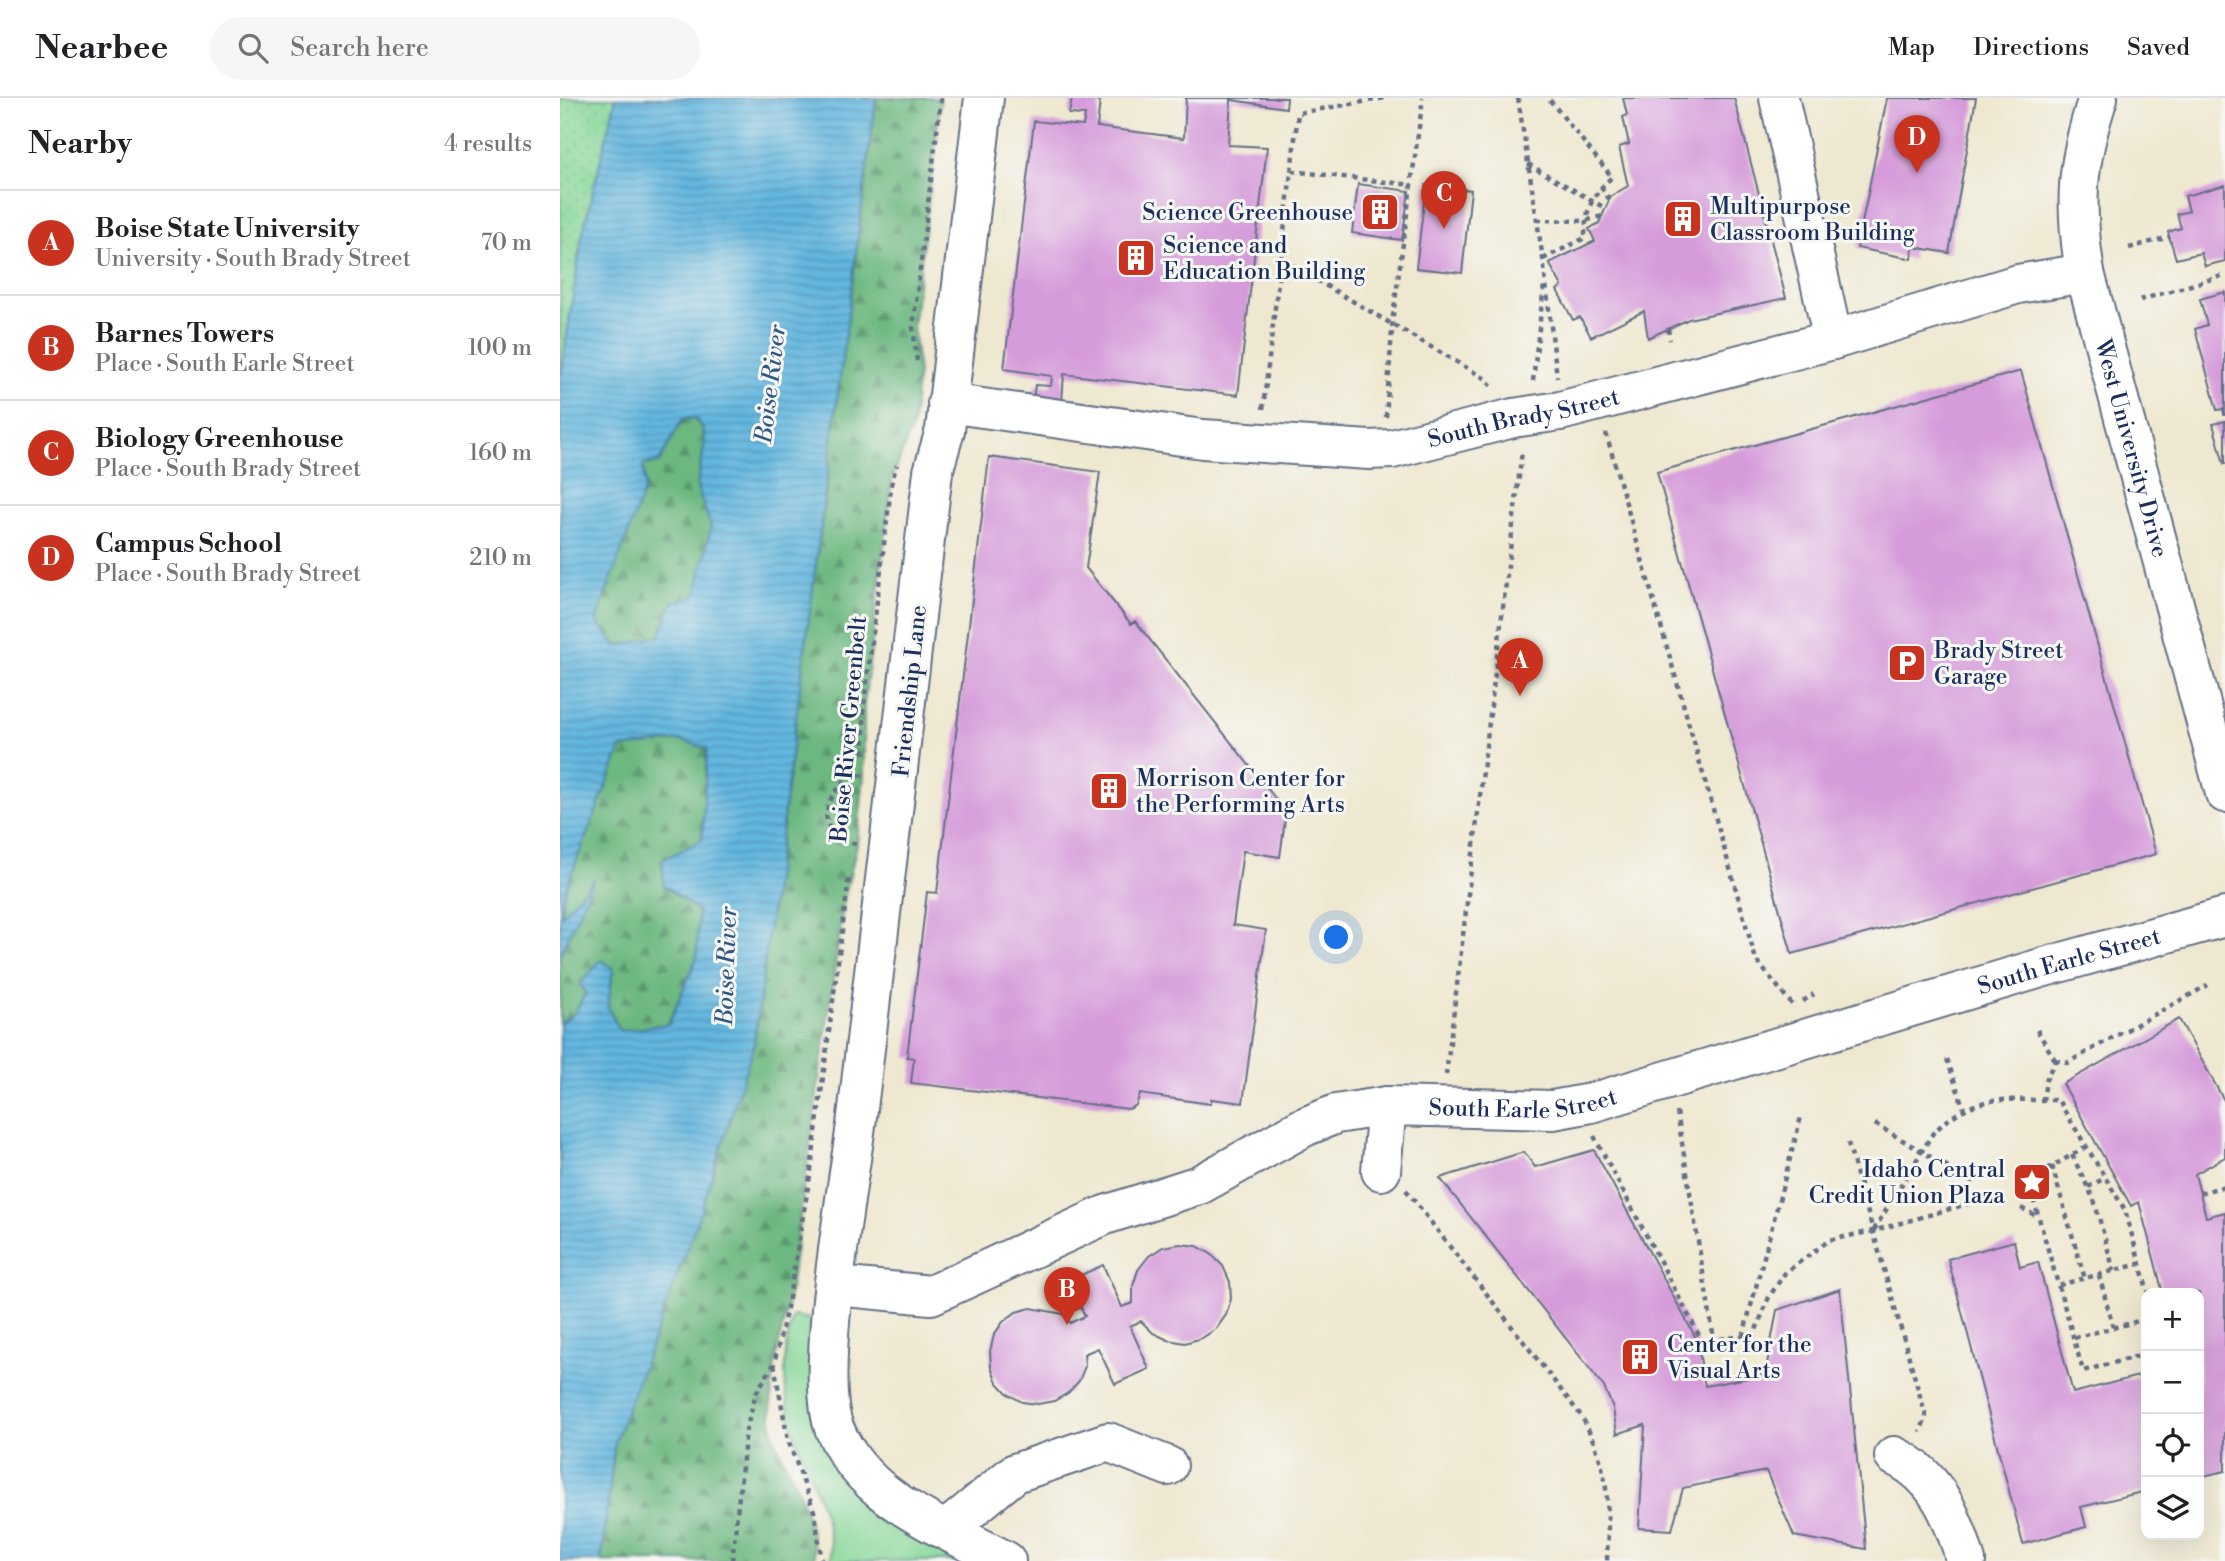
<!DOCTYPE html>
<html lang="en">
<head>
<meta charset="utf-8">
<style>
	body { margin:0; font-family:"Libre Bodoni",serif; background:#f6f6f6; color:#202124 }
	.controls { position:absolute; right:21px; bottom:21px; display:grid; overflow:hidden; border-radius:14px; box-shadow:0 7px 28px #0002 }
	.controls button { width:63px; height:63px; display:grid; place-items:center; padding:0; border:0; border-bottom:2px solid #e0e0e0; background:#fff; color:#202124; font:35px sans-serif }
	.you { position:absolute; left:777px; top:840px; width:24px; height:24px; margin:-18px; border:5px solid #fff; border-radius:50%; background:#1a73e8; box-shadow:0 0 0 10px #1a73e833 }
	.badge { display:grid; place-items:center; width:46px; height:46px; border-radius:50%; background:#c8321e; color:#fff; font-size:23px; font-weight:700 }
	.pin { position:absolute; translate:-50% -58px; filter:drop-shadow(0 2px 4px #0008) }
	.pin::after { content:''; position:absolute; top:37px; width:24px; height:21px; background:inherit; clip-path:polygon(0 0,100% 0,50% 100%) }
	.list { margin:0; padding:0; list-style:none }
	h2 { display:flex; justify-content:space-between; align-items:center; height:91px; margin:0; padding:0 28px; font-size:30px }
	h2 small { font-size:23px; font-weight:400; color:#757577 }
	.list li { display:grid; grid-template-columns:46px 1fr auto; gap:21px; align-items:center; box-sizing:border-box; height:105px; padding:0 28px; border-top:2px solid #e0e0e0 }
	.list b { display:block; font-size:26px; white-space:nowrap }
	.list p { margin:0; font-size:23px; white-space:nowrap; color:#757577 }
	.list em { font-size:23px; font-style:normal; color:#757577 }
	.icon { flex:none; width:38px; height:38px; fill:none; stroke:currentColor; stroke-width:2; stroke-linecap:round; stroke-linejoin:round }
	.map { position:relative; flex:none; width:1665px; height:1463px; overflow:hidden }
	header { display:flex; align-items:center; gap:42px; box-sizing:border-box; height:98px; padding:0 35px; background:#fff; border-bottom:2px solid #e0e0e0 }
	header strong { font-size:33px }
	nav { display:flex; gap:38px; margin-inline-start:auto; font-size:24px }
	.search { width:490px; height:63px; background:#f6f6f6; display:flex; align-items:center; gap:18px; box-sizing:border-box; padding:0 24px; border-radius:38px; color:#757577; font-size:26px }
	main { display:flex }
	aside { flex:1; background:#fff }
	.map>svg:first-child { display:block }
	.green { fill:#86d798; stroke:#50837b; stroke-width:2 }
	.forest { fill:url(#forest-firs); stroke:#44746f; stroke-width:2 }
	.park { fill:url(#park-dots); stroke:#50837b; stroke-width:2 }
	.water { fill:url(#water-rules); stroke:#3f739e; stroke-width:2; fill-rule:evenodd }
	.building { fill:#d69bda }
	.lines { fill:none; stroke-linecap:round; stroke-linejoin:round }
	.minor-casing { stroke:#657086; stroke-width:42 }
	.path { stroke:#657086; stroke-width:4.5; stroke-dasharray:5 5; stroke-linecap:butt }
	.minor { stroke:#fff; stroke-width:38 }
	.labels { text-anchor:middle; stroke-width:6; stroke-linejoin:round; paint-order:stroke }
	.poi-label { font-size:23px; fill:#1b2f5e; stroke:#f6f6f2; text-anchor:start }
	.street-label { font-size:23px; fill:#1b2f5e; stroke:#f6f6f2 }
	.water-label { font-size:24px; font-style:italic; fill:#315885; stroke:#f6f6f2 }
</style>
</head>
<body>
<header>
<strong>Nearbee</strong>
<div class="search"><svg class="icon" aria-label="search" viewBox="0 0 24 24"><circle cx="10" cy="10" r="6"/><path d="M15 15l6 6"/></svg>Search here</div>
<nav><a>Map</a><a>Directions</a><a>Saved</a></nav>
</header>
<main>
<aside>
<h2>Nearby<small>4 results</small></h2>
<ul class="list">
<li><span class="badge">A</span><div><b>Boise State University</b><p>University · South Brady Street</p></div><em>70 m</em></li>
<li><span class="badge">B</span><div><b>Barnes Towers</b><p>Place · South Earle Street</p></div><em>100 m</em></li>
<li><span class="badge">C</span><div><b>Biology Greenhouse</b><p>Place · South Brady Street</p></div><em>160 m</em></li>
<li><span class="badge">D</span><div><b>Campus School</b><p>Place · South Brady Street</p></div><em>210 m</em></li>
</ul>
</aside>
<div class="map">
<svg width="1665" height="1463" viewBox="0 0 1665 1463">
	<defs>
		<pattern id="forest-firs" width="22" height="20" patternUnits="userSpaceOnUse" patternTransform="scale(1.75)"><rect width="22" height="20" fill="#6cb880"/><path d="M5 1l3.5 6h-7zM16 11l3.5 6h-7z" fill="#58966c"/></pattern>
		<pattern id="park-dots" width="8" height="8" patternUnits="userSpaceOnUse" patternTransform="scale(1.75)"><rect width="8" height="8" fill="#86d798"/><path d="M2 2h.1M6 6h.1" fill="none" stroke="#73b985" stroke-width="1.8" stroke-linecap="round"/></pattern>
		<pattern id="water-rules" width="6" height="5" patternUnits="userSpaceOnUse" patternTransform="scale(1.75)"><rect width="6" height="5" fill="#63b7df"/><path d="M0 2.5h6" fill="none" stroke="#5195b8"/></pattern>
	</defs>
	<rect width="100%" height="100%" fill="#f6f6f2"/>
	<filter id="ink" filterUnits="userSpaceOnUse"><feTurbulence type="fractalNoise" baseFrequency=".0143" numOctaves="2"/><feDisplacementMap in="SourceGraphic" scale="14" xChannelSelector="R" yChannelSelector="G"/><feConvolveMatrix kernelMatrix="1 2 1 2 8 2 1 2 1" color-interpolation-filters="sRGB"/></filter>
	<filter id="wash" filterUnits="userSpaceOnUse"><feTurbulence type="fractalNoise" baseFrequency=".00686" numOctaves="4" result="noise"/><feDisplacementMap in="SourceGraphic" scale="28" xChannelSelector="R" yChannelSelector="G"/><feGaussianBlur stdDeviation="1.57" result="paint"/><feColorMatrix in="noise" values="0 0 0 0 0 0 0 0 0 0 0 0 0 0 0 0 0 1.4 0 .05"/><feComposite in="paint" operator="in"/></filter>
	<g filter="url(#wash)">
		<rect width="100%" height="100%" fill="#efe8d0"/>
		<path class="green" d="M233,1218L257,1222L321,1415L402,1463H271C272,1417 247,1377 234,1334C223,1297 221,1255 233,1218Z"/>
		<path class="forest" d="M316,0H381L353,228L358,273L353,325L332,382L304,607V677L297,746L284,803L228,1205C219,1244 208,1285 212,1326C214,1346 225,1363 233,1381C245,1406 253,1435 255,1463H41L55,1344L194,946Z
			M133,320L143,330L145,343L137,389L151,428L136,498L113,504L100,538L57,548L36,523L83,367L99,364L122,322Z
			M120,642L147,650L142,742L104,788L138,813L137,859L108,926L60,933L48,910L53,870L26,894L15,915L0,925V857L32,784L0,819L4,795L61,650Z"/>
		<path class="park" d="M0,0H56L22,138L0,284Z"/>
		<path class="water" d="M56,0H316L194,946L140,1116L55,1344L41,1463H0V925L15,915L26,894L20,886L41,862L53,870L48,910L60,933L109,926L137,859L138,813L104,787L102,762L142,742L147,650L120,642L61,650L4,795L1,818L34,781L0,857V284L22,138ZM134,320L143,330L145,343L137,389L151,428L136,498L113,504L100,538L57,548L36,523L85,389L83,367L99,364L122,322Z"/>
		<g id="blocks">
			<path class="building" d="M512,0L540,3L537,29L624,40L626,0H727L726,10L671,2L668,47L707,49L678,297L504,276L502,304L473,302L475,287L491,288L492,278L444,271L474,23L523,28L525,17L509,16Z
				M1063,0H1174L1226,200L1129,221L1088,240L1084,213L1031,239L1020,219L1013,222L997,192L1002,188L989,165L1035,143L1029,131L1039,125L1051,98L1068,88L1059,49L1069,46L1063,19L1067,17Z
				M1327,0H1416L1389,155L1353,149L1352,161L1297,150Z
				M798,86L849,93L842,142L792,135Z
				M866,87L911,92L902,175L856,170Z
				M1665,87V163L1645,168L1641,155L1616,161L1608,134L1621,130L1617,116L1629,113L1625,98Z
				M1665,194V317H1664L1663,311L1657,312L1635,231L1647,227L1640,201Z
				M1461,273L1596,756L1232,856L1097,374Z
				M1665,323V366H1664L1653,326Z
				M429,359L540,374L526,470L571,526L575,523L726,714L720,759L683,753L673,827L706,832L683,1005L651,1001V1006L580,996L576,1007L569,1011L351,985L354,960L347,959L367,794L377,795Z
				M1619,921L1665,1004V1059L1635,1076L1646,1119L1665,1114V1373L1639,1379V1195H1603L1579,1104L1571,1108L1503,986Z
				M1034,1052L1137,1242L1145,1288L1205,1277L1217,1212L1280,1191L1306,1451L1234,1438L1206,1373L1123,1390L1112,1432L1079,1430L1085,1327L1057,1336L1053,1310L1044,1289L880,1080L964,1054L975,1069Z
				M1454,1143L1460,1169L1478,1164L1513,1295L1586,1276V1393L1521,1409L1526,1429L1463,1446L1388,1161Z
				M620,1146L637,1148L651,1156L663,1168L670,1184L671,1201L666,1217L656,1231L642,1240L625,1245L608,1242L593,1235L581,1223L570,1228L589,1271L555,1286L538,1250L524,1256L525,1268L519,1283L508,1295L494,1303L478,1306L462,1304L448,1296L437,1284L431,1269L430,1253L434,1237L443,1224L456,1214L471,1210L503,1216L510,1225L525,1218L508,1183L543,1167L562,1209L573,1205V1188L578,1172L589,1158L603,1149Z"/>
		</g>
	</g>
	<g filter="url(#ink)">
		<use href="#blocks" fill-opacity="0" stroke="#657086" stroke-width="2"/>
		<g class="lines">
			<g class="minor-casing">
				<g id="minor">
					<path d="M424,0L385,332L373,374C349,589 324,804 297,1019C289,1085 252,1279 275,1332C305,1404 384,1429 446,1463"/>
					<path d="M1219,0L1273,242"/>
					<path id="s1" d="M1538,0C1516,67 1514,105 1525,175L1665,695"/>
					<path id="s2" d="M387,305L643,341L809,352L832,351L953,320L1000,313L1273,242L1458,186L1525,175"/>
					<path d="M821,1073L827,1008"/>
					<path id="s3" d="M276,1188L371,1197L545,1117L639,1087L744,1029L776,1016L827,1008L993,1012L1031,1005L1481,870L1665,819"/>
					<path d="M1334,1358C1377,1378 1393,1419 1406,1463"/>
					<path d="M386,1432L455,1375L548,1344L608,1368"/>
				</g>
			</g>
			<path class="path" d="M958,0L983,161L997,279
				M968,66L1045,110
				M732,73L852,87
				M1041,89L1049,101
				M977,122L1025,123L1042,118
				M1569,150L1609,139
				M983,161L1025,140C1025,113 1031,98 1052,79L988,0
				M722,162L926,281L933,290
				M1580,202L1665,177
				M1108,231L1110,242
				M357,263L353,229L381,0
				M973,283L984,187
				M703,311L738,15L826,0
				M826,319L833,218L863,0
				M1046,335L1196,862L1235,910
				M304,656V607L332,382L337,367
				M296,746C252,734 263,702 290,678L307,677
				M1243,903L1254,896
				M1477,932L1495,962
				M1387,961L1404,1011
				M1495,962L1507,965L1648,887
				M886,977L962,353
				M1483,1003L1486,982L1495,962
				M1117,1014L1154,1242
				M1315,1026L1414,1084
				M1034,1038L1142,1243L1194,1237L1209,1199L1225,1175L1269,1142L1313,1133L1411,1105
				M1288,1045L1366,1319L1360,1334
				M1512,1057L1534,1102L1554,1173
				M1492,1068L1525,1181
				M1468,1082L1523,1273L1586,1256
				M1461,1086L1526,1049
				M1528,1089L1545,1080
				M846,1092L1022,1319C1050,1372 1049,1404 1047,1463
				M1640,1095L1665,1088
				M1461,1110L1479,1119
				M1314,1132L1373,1035C1416,993 1444,1003 1498,1002L1565,1112L1588,1195
				M1539,1177L1553,1229
				M1499,1187L1579,1166
				M1183,1238L1241,1019
				M1514,1240L1586,1221
				M214,1266L228,1342L254,1413L262,1463
				M172,1463L186,1332L196,1295L214,1266L228,1205L251,1072L289,779"/>
			<use href="#minor" class="minor"/>
		</g>
	</g>
	<defs>
		<g id="building-square" transform="scale(2.0125)"><rect x="-9" y="-9" width="18" height="18" rx="4" fill="#c8321e" stroke="#f6f6f2"/><path d="M-4-6H4V6H1V3H-1V6H-4ZM-2.5-4.3h1.7v1.8h-1.7ZM.8-4.3h1.7v1.8H.8ZM-2.5-1h1.7V.8h-1.7ZM.8-1h1.7V.8H.8Z" fill="#fff"/></g>
		<g id="parking-square" transform="scale(2.0125)"><rect x="-9" y="-9" width="18" height="18" rx="4" fill="#c8321e" stroke="#f6f6f2"/><path d="M-3.5-5.5H1a3.5 3.5 0 0 1 0 7H-1V5.5H-3.5ZM-1-3.4V-.6H.8a1.4 1.4 0 0 0 0-2.8Z" fill="#fff"/></g>
		<g id="sight-square" transform="scale(2.0125)"><rect x="-9" y="-9" width="18" height="18" rx="4" fill="#c8321e" stroke="#f6f6f2"/><path d="M0-6L1.8-2.2L6-1.7L2.9 1.2L3.7 5.4L0 3.3L-3.7 5.4L-2.9 1.2L-6-1.7L-1.8-2.2Z" fill="#fff"/></g>
	</defs>
	<g fill-rule="evenodd">
		<use href="#building-square" x="820" y="114"/>
		<use href="#building-square" x="1123" y="121"/>
		<use href="#building-square" x="576" y="160"/>
		<use href="#parking-square" x="1347" y="565"/>
		<use href="#building-square" x="549" y="693"/>
		<use href="#sight-square" x="1472" y="1084"/>
		<use href="#building-square" x="1080" y="1259"/>
	</g>
	<g class="labels">
		<g class="poi-label">
			<text x="1150" y="116">Multipurpose<tspan x="1150" dy="26">Classroom Building</tspan></text>
			<text x="793" y="122" text-anchor="end">Science Greenhouse</text>
			<text x="603" y="155">Science and<tspan x="603" dy="26">Education Building</tspan></text>
			<text x="1374" y="560">Brady Street<tspan x="1374" dy="26">Garage</tspan></text>
			<text x="576" y="688">Morrison Center for<tspan x="576" dy="26">the Performing Arts</tspan></text>
			<text x="1445" y="1079" text-anchor="end">Idaho Central<tspan x="1445" dy="26">Credit Union Plaza</tspan></text>
			<text x="1107" y="1254">Center for the<tspan x="1107" dy="26">Visual Arts</tspan></text>
		</g>
		<g class="street-label">
			<text dy="8" stroke="none"><textPath href="#s2" startOffset="583">South Brady Street</textPath></text>
			<text dy="8" stroke="none"><textPath href="#s1" startOffset="359">West University Drive</textPath></text>
			<text transform="translate(349 593) rotate(-84)" y="8">Friendship Lane</text>
			<text transform="translate(288 631) rotate(-85)" y="8">Boise River Greenbelt</text>
			<text dy="8" stroke="none"><textPath href="#s3" startOffset="1295">South Earle Street</textPath></text>
			<text dy="8" stroke="none"><textPath href="#s3" startOffset="728">South Earle Street</textPath></text>
		</g>
		<g class="water-label">
			<text transform="translate(210 286) rotate(-83)" y="8">Boise River</text>
			<text transform="translate(166 868) rotate(-88)" y="8">Boise River</text>
		</g>
	</g>
</svg>
<div class="controls">
<button>+</button>
<button>−</button>
<button><svg class="icon" aria-label="locate" viewBox="0 0 24 24"><circle cx="12" cy="12" r="6"/><path d="M12 2v4M12 18v4M2 12h4M18 12h4"/></svg></button>
<button><svg class="icon" aria-label="layers" viewBox="0 0 24 24"><path d="M12 4l9 5-9 5-9-5zM3 14l9 5 9-5"/></svg></button>
</div>
<div class="you"></div>
<div class="pin badge" style="left:960px;top:598px">A</div>
<div class="pin badge" style="left:507px;top:1227px">B</div>
<div class="pin badge" style="left:884px;top:131px">C</div>
<div class="pin badge" style="left:1357px;top:75px">D</div>
</div>
</main>
</body>
</html>
